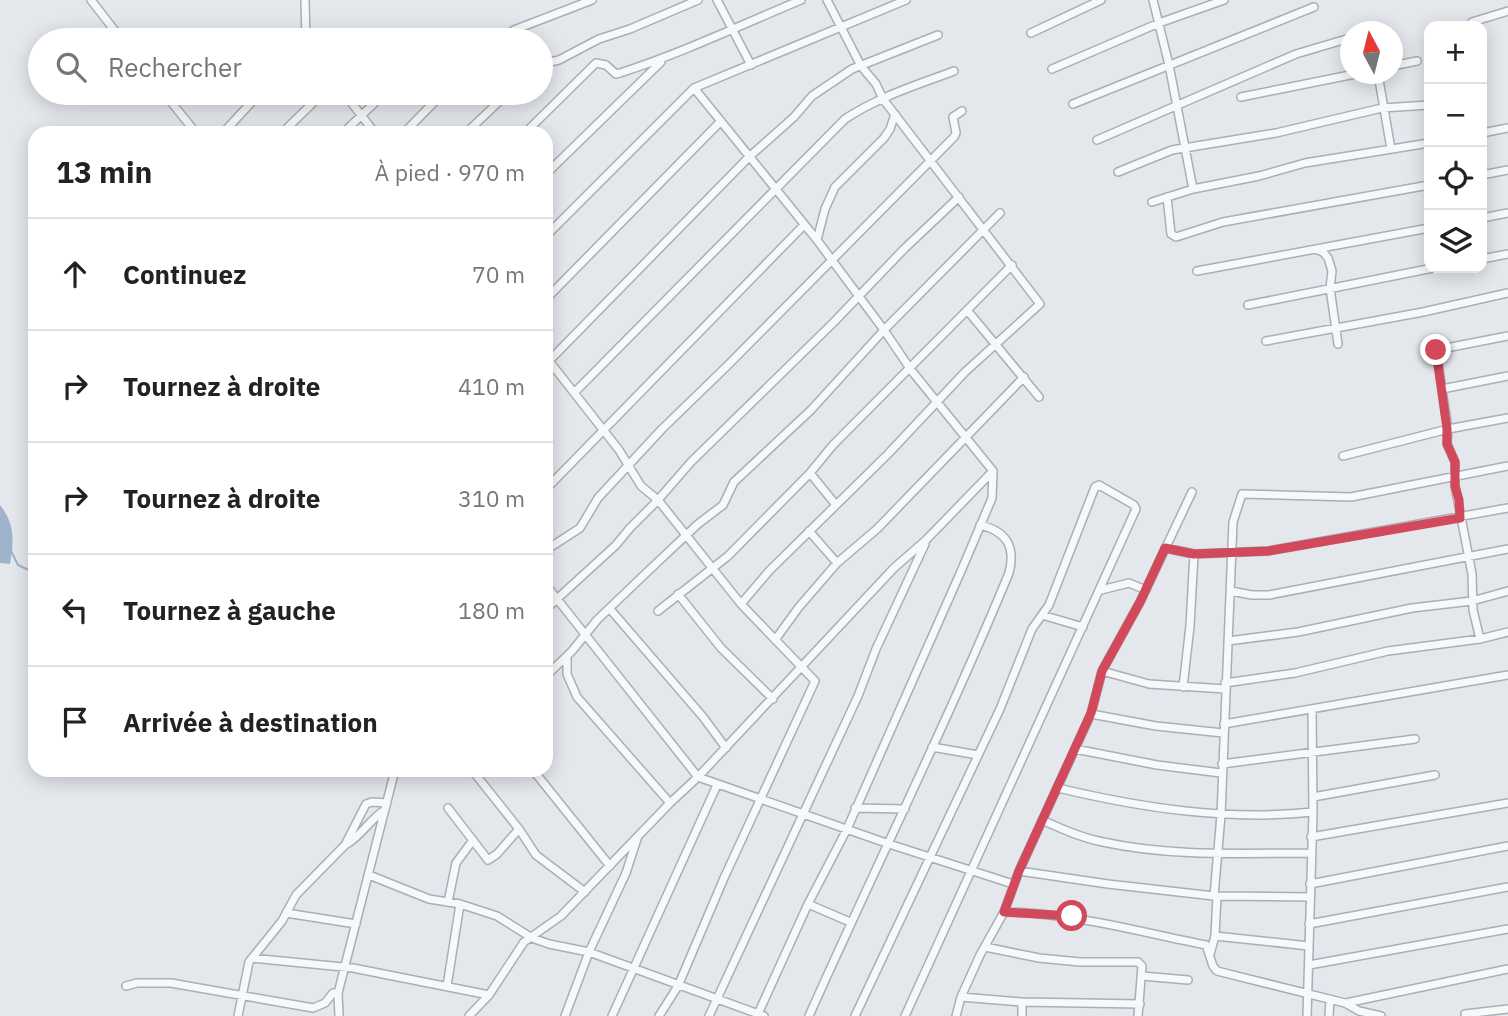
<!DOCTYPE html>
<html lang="fr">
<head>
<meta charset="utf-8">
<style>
	body { margin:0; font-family:"IBM Plex Sans",sans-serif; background:#f6f6f6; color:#222 }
	.controls { position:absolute; right:21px; top:21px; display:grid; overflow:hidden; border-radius:14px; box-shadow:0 4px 18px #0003 }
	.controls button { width:63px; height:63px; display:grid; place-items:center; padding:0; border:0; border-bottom:2px solid #e0e0e0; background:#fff; color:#222; font:35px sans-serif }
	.compass { position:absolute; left:1340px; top:21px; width:63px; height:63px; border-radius:50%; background:#fff; box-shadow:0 4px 18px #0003; rotate:353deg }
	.stop { position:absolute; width:21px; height:21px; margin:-16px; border:5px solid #d1495b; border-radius:50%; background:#fff }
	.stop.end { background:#d1495b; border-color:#fff; box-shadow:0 2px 7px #0008 }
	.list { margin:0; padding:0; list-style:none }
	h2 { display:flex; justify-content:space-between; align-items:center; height:91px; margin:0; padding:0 28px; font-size:30px }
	h2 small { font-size:23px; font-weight:400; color:#767676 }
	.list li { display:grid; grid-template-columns:46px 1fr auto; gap:21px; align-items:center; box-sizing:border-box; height:112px; padding:0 28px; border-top:2px solid #e0e0e0 }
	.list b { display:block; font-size:26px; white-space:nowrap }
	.list em { font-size:23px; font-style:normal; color:#767676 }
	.icon { flex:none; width:38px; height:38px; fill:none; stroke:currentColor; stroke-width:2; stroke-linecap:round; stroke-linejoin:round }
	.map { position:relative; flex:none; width:1508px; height:1016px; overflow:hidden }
	.search { position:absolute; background:#fff; box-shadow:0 4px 18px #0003; left:28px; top:28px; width:525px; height:77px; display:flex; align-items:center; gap:18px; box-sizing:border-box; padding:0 24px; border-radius:38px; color:#767676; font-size:26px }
	.panel { position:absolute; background:#fff; box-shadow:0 4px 18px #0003; left:28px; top:126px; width:525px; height:651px; border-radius:21px }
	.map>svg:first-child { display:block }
	.water { fill:#9fb4cc }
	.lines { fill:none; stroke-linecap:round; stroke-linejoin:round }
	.stream { stroke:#9fb4cc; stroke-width:2 }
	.street-casing { stroke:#a9aeb7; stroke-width:10 }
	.street { stroke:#f7f8fa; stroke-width:7 }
	.route { stroke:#d1495b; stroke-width:9 }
</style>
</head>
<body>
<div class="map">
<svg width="1508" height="1016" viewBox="0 0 1508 1016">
	<rect width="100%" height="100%" fill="#e4e7ec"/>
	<path class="water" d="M0,505C15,524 14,541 10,564L0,563Z"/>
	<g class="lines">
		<path class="stream" d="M11,551L18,565L35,573"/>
		<g class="street-casing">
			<path id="street" d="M91,0L122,40
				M305,0L306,40
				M717,0L751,65
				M1153,0L1169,65L1193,189
				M1472,22L1508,11
				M1031,33L1101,0
				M375,40L377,39
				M500,40L514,30L592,0
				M541,64L559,60L599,39L630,29L698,0
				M1392,66L1417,61
				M1052,69L1159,23L1224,0
				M1378,74L1391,149
				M694,88L817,240L884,330L911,370L993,471L992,498L962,569L847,829L808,904L757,1016
				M164,93L196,133
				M344,93L375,133
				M1241,97L1355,74
				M1073,104L1314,7
				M223,133L260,93
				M282,133L323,93
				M343,133L385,93
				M404,133L443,93
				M466,133L508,93
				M525,133L596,63L606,65L616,74L620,73C682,53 741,25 801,0
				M1482,133L1508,128
				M1097,140L1296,54L1350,38
				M1118,172L1172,150L1276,133L1382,108L1429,105
				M546,174L661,62
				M1482,175L1508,170
				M1167,197L1171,234L1176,237L1223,222L1429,185
				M1152,202L1193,189L1259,176L1305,163L1429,143
				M1482,218L1508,213
				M546,236L694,88L906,0
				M817,240L825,209L835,187L884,138L890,129L895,114
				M1318,250L1323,252L1328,258L1332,271L1330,288L1338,344
				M1482,259L1508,254
				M1197,271L1429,228
				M546,299L721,121
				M1248,305L1433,268
				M967,310L1039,397
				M1266,341L1423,312L1508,293
				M546,357L619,450L641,486L658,500L741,604L815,681L724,878L678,986L659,1016
				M547,363L749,157L794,117L812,96L852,69L938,35
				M1442,389L1508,376
				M575,392L845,119C878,97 917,85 954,71
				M1343,456L1448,429L1508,418
				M810,473L836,505
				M546,489L804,225
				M809,531L837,563
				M1165,548L1194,554L1268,551L1508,508
				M546,550L580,528L598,498L662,429L727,366L954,137L956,133L953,117L962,111
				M546,585L698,777L894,568L926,540L993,471
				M1101,590L1129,583L1146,590
				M1231,591L1252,595H1269L1508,549
				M678,594L721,648L773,699
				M741,604L769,571L888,454L965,372L1040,304L883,99L876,84L861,66L827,0
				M546,609L616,545L630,528L658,500L691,462L833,323L904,249L959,197
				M610,609L703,717L726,748
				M658,611L728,556L810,473L833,445L1012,265
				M1042,615L1083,627
				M1480,639L1473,610L1472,574L1455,486V462L1447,444L1448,429L1436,350L1508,336
				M775,640L799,607L837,563L877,529L1024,377
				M1228,641L1298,632L1412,608L1472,601L1508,591
				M567,657V674L577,697L670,803
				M1102,671L1149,684L1225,689
				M546,676L572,651L597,620L644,575L698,524L723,505L734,482L811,410L884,330L1000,213
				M1225,683L1295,673L1388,651L1480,639L1508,632
				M1183,687L1190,626L1194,554
				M1091,714L1156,726L1223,733
				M1224,724L1508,675
				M932,747L978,755
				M1075,749L1157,765L1221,773
				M1222,764L1415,739
				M472,770L519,829L536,855L585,892
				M533,770L610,866
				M1058,788C1142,808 1227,821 1313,812
				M1313,797L1435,775
				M448,808L488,860L497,854L519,829
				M855,808L905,809
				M1042,820C1062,829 1082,838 1103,842C1172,857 1242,853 1312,853
				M1311,837L1508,803
				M347,844C362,835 370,819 385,810
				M1019,871L1108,884L1214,896L1310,897
				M369,875L429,899L460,904L497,916L532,938L549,944L589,952L764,1016
				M1310,884L1508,846
				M1214,896L1221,815L1233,522L1242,494L1351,497L1508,466
				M448,902L456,863L473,840
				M808,904L850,922
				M1004,912C1074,913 1139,932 1206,945L1213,966L1217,971L1345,1003L1359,1011L1381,1016
				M286,913L356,924
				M1309,924L1508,887
				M1215,936L1309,946
				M985,947L1039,958L1080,962H1138L1142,966L1138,1016
				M1210,954L1215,936L1217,896
				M252,958L353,968L489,995
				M1309,965L1508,929
				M1142,976L1188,980
				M126,986L137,983H171L313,1008L325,1003L333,993H338
				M447,986L460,904
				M961,997L1022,1002L1140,1004
				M1346,1003L1508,969
				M1465,1014L1508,1009
				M238,1016L249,962L282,921L296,895L345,845L366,804L372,802L387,803
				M339,1016L338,993L395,770
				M469,1016L489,995L524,942L561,916L670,803L698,777L889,844L1013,884
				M565,1016L589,952L626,873L638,836
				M612,1016L717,785
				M709,1016L858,696L876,649L925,544
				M809,1016C875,868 947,723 1009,573C1016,546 1006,531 980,525
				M855,1016L1000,709L1032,629L1049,605L1095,487L1099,485L1134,505L1136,509L905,1016
				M956,1016L961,997L980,955L1004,912L1019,871L1091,714L1102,671L1140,602L1192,492
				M1022,1016V1002
				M1307,1016L1313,812L1312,710
				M1329,1016L1330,1000"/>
		</g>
		<use href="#street" class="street"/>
	</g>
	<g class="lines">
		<path class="route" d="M1072,916L1004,912L1019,871L1091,713L1102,671L1140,602L1165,548L1194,554L1268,551L1460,518L1459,500L1455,486V462L1447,444V429L1436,350"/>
	</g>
</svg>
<div class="controls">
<button>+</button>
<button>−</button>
<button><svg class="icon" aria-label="locate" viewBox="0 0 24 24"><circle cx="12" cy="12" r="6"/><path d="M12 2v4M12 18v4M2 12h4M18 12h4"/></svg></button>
<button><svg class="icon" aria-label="layers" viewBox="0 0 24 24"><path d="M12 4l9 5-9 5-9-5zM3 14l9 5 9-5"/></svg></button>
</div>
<svg class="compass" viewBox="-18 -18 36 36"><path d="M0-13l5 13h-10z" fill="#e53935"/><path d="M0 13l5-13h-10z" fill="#767676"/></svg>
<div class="stop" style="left:1072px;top:916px"></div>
<div class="stop end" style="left:1436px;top:350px"></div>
<div class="search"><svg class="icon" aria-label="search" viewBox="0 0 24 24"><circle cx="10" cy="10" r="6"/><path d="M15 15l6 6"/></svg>Rechercher</div>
<section class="panel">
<h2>13 min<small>À pied · 970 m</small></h2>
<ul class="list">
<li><svg class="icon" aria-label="ahead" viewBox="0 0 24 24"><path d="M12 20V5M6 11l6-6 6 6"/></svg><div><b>Continuez</b></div><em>70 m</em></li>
<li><svg class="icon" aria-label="right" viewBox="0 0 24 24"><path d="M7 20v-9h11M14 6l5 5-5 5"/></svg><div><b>Tournez à droite</b></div><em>410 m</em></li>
<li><svg class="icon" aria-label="right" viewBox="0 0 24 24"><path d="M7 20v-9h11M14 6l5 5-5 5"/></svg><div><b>Tournez à droite</b></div><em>310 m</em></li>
<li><svg class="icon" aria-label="left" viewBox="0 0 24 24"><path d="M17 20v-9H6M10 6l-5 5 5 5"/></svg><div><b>Tournez à gauche</b></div><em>180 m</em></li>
<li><svg class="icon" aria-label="arrive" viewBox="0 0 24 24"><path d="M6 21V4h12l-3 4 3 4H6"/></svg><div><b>Arrivée à destination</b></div></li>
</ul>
</section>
</div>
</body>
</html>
